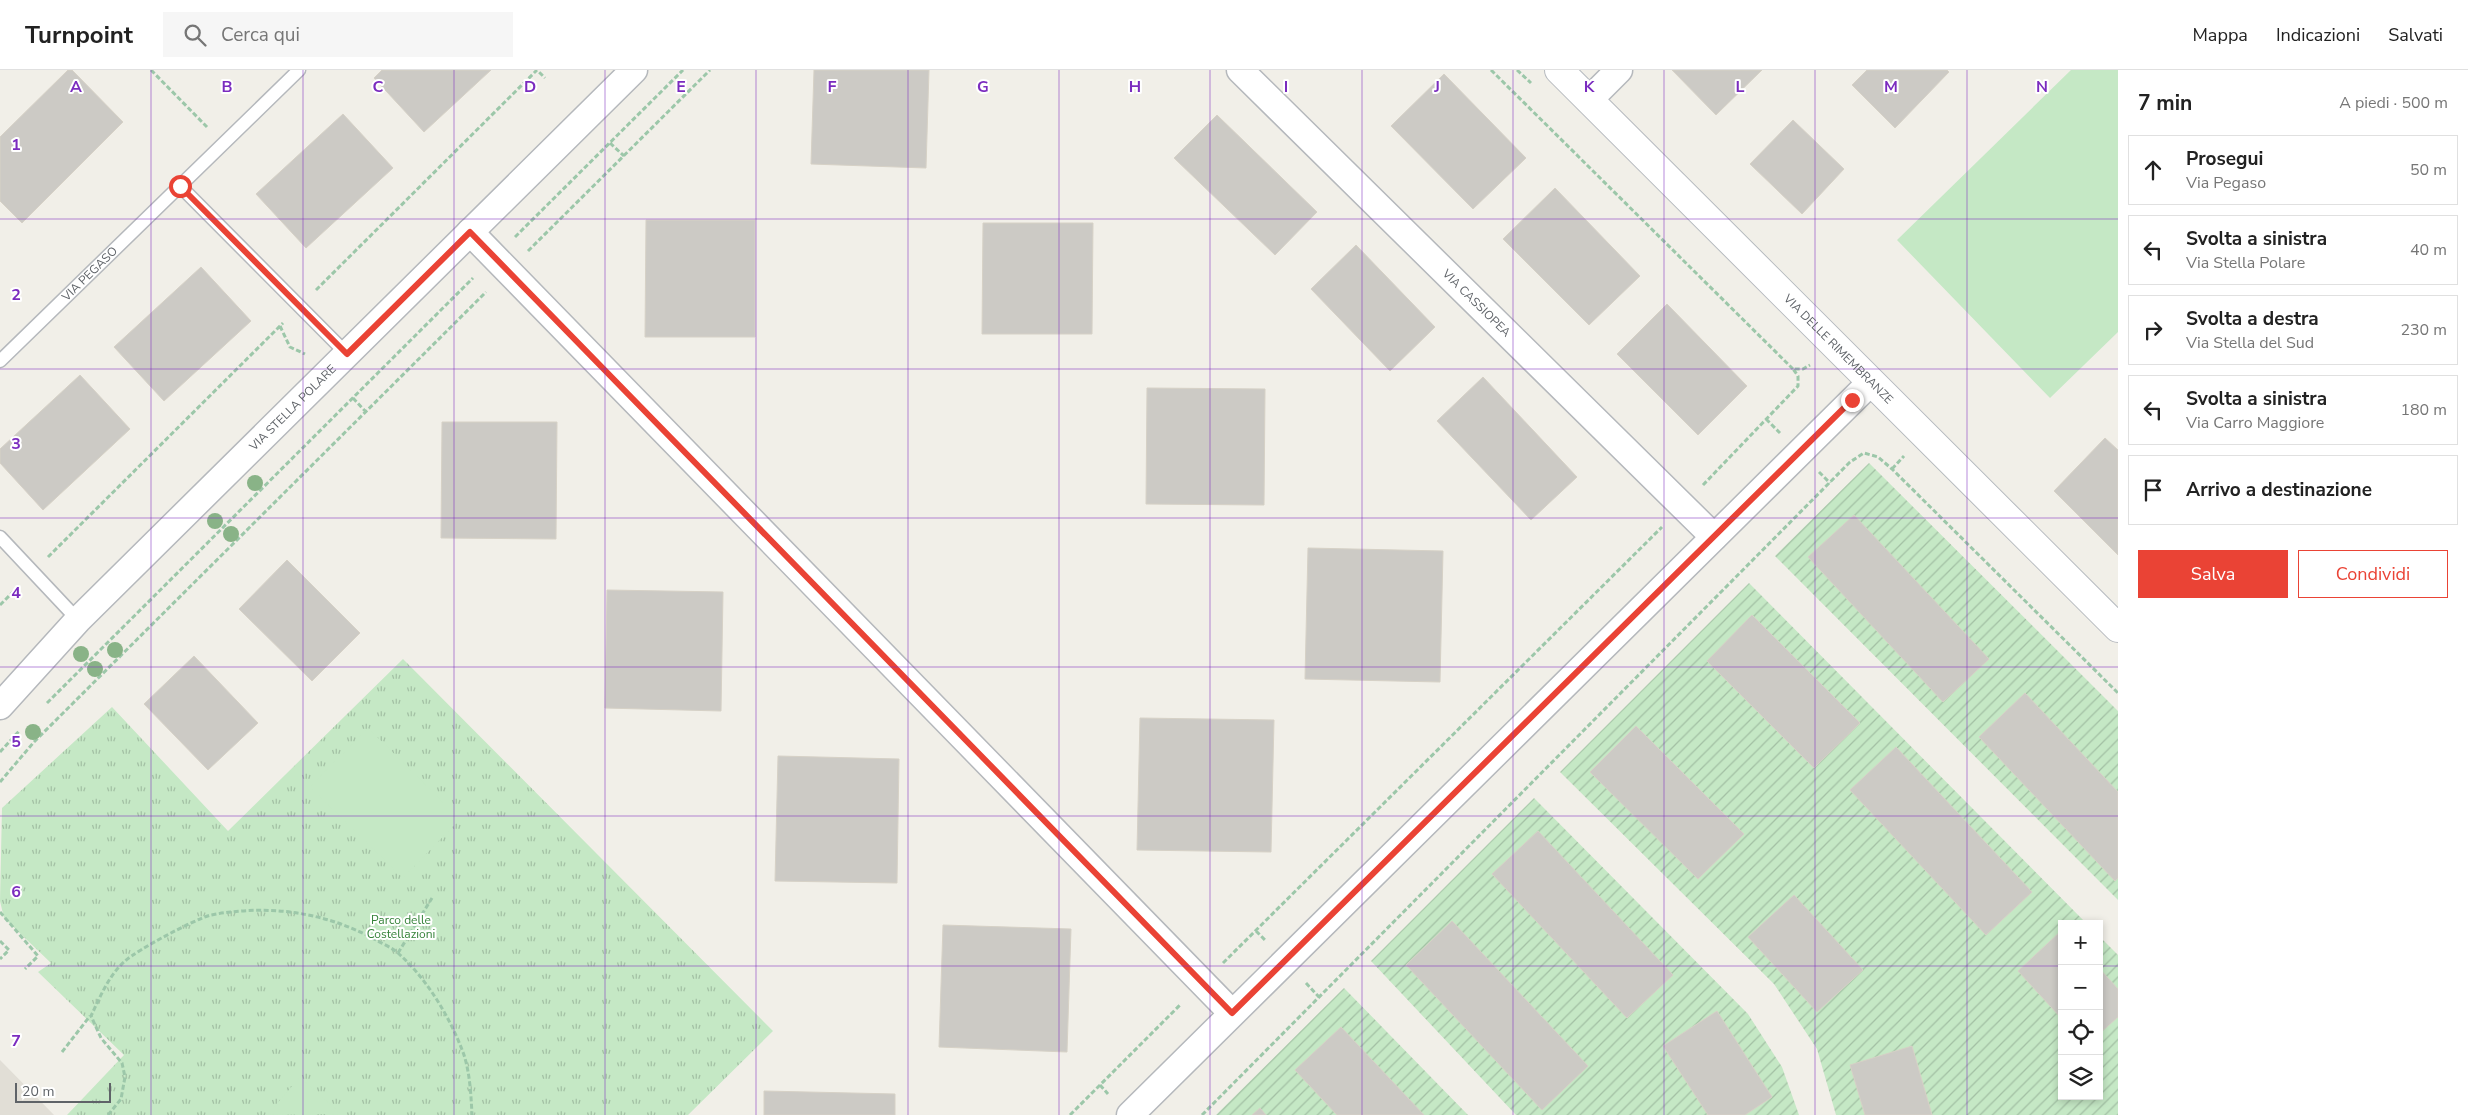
<!DOCTYPE html>
<html lang="it">
<head>
<meta charset="utf-8">
<style>
	body { margin:0; font-family:"Nunito Sans",sans-serif; background:#f6f6f6; color:#222 }
	.controls { position:absolute; right:15px; bottom:15px; display:grid; overflow:hidden; border-radius:0px; box-shadow:0 2px 8px #0003 }
	.controls button { width:45px; height:45px; display:grid; place-items:center; padding:0; border:0; border-bottom:1px solid #e0e0e0; background:#fff; color:#222; font:25px sans-serif }
	.scale { position:absolute; left:15px; bottom:12px; width:96px; box-sizing:border-box; padding-left:5px; border:2px solid #5f6368; border-top:0; font-size:14px; line-height:18px; white-space:nowrap; color:#5f6368; -webkit-text-stroke:4px #fff; paint-order:stroke }
	.stop { position:absolute; width:15px; height:15px; margin:-11px; border:4px solid #ea4335; border-radius:50%; background:#fff }
	.stop.end { background:#ea4335; border-color:#fff; box-shadow:0 1px 5px #0008 }
	.list { margin:0; padding:0; list-style:none }
	h2 { display:flex; justify-content:space-between; align-items:center; height:65px; margin:0; padding:0 20px; font-size:21px }
	h2 small { font-size:16px; font-weight:400; color:#767676 }
	.list li { display:grid; grid-template-columns:32px 1fr auto; gap:15px; align-items:center; box-sizing:border-box; height:70px; margin:0 10px 10px; padding:0 10px; border:1px solid #e0e0e0; border-radius:0px }
	.list b { display:block; font-size:19px; white-space:nowrap }
	.list p { margin:0; font-size:16px; white-space:nowrap; color:#767676 }
	.list em { font-size:16px; font-style:normal; color:#767676 }
	.actions { display:flex; gap:10px; padding:15px 20px }
	.actions a { flex:1; padding:11px 0; border:1px solid #ea4335; border-radius:0px; text-align:center; font-size:18px; color:#ea4335 }
	.actions .main { background:#ea4335; color:#fff }
	.icon { flex:none; width:28px; height:28px; fill:none; stroke:currentColor; stroke-width:2; stroke-linecap:round; stroke-linejoin:round }
	.map { position:relative; flex:none; width:2118px; height:1045px; overflow:hidden }
	header { display:flex; align-items:center; gap:30px; box-sizing:border-box; height:70px; padding:0 25px; background:#fff; border-bottom:1px solid #e0e0e0 }
	header strong { font-size:24px }
	nav { display:flex; gap:28px; margin-inline-start:auto; font-size:18px }
	.search { width:350px; height:45px; background:#f6f6f6; display:flex; align-items:center; gap:12px; box-sizing:border-box; padding:0 18px; border-radius:0px; color:#767676; font-size:19px }
	main { display:flex }
	aside { flex:1; background:#fff }
	.map>svg:first-child { display:block }
	.education { fill:#e1ded6 }
	.grass { fill:url(#grass-tufts) }
	.garden { fill:url(#garden-furrows) }
	.pitch { fill:#c5e8c5 }
	.building { fill:#cccac5; stroke:#d6d1c6 }
	.lines { fill:none; stroke-linecap:round; stroke-linejoin:round }
	.lane-casing { stroke:#b5b8bc; stroke-width:15 }
	.street-casing { stroke:#b5b8bc; stroke-width:29 }
	.secondary-casing { stroke:#b6babf; stroke-width:30 }
	.path { stroke:#9cc7a9; stroke-width:3; stroke-dasharray:5 2.5; stroke-linecap:butt }
	.lane { stroke:#fff; stroke-width:12 }
	.street { stroke:#fff; stroke-width:26 }
	.secondary { stroke:#fff; stroke-width:28 }
	.tree { fill:#89b387 }
	.route { stroke:#ea4335; stroke-width:6 }
	.grid { fill:none; stroke:#7b2cbf; stroke-width:1; stroke-opacity:0.55 }
	.labels { text-anchor:middle; stroke-width:4; stroke-linejoin:round; paint-order:stroke }
	.street-label { font-size:12px; fill:#5f6368; stroke:#fff }
	.park-label { font-size:12px; fill:#348238; stroke:#fff }
	.grid-label { font-size:16px; text-anchor:middle; font-weight:bold; fill:#7b2cbf; stroke:#fff; stroke-width:4; stroke-linejoin:round; paint-order:stroke }
</style>
</head>
<body>
<header>
<strong>Turnpoint</strong>
<div class="search"><svg class="icon" aria-label="search" viewBox="0 0 24 24"><circle cx="10" cy="10" r="6"/><path d="M15 15l6 6"/></svg>Cerca qui</div>
<nav><a>Mappa</a><a>Indicazioni</a><a>Salvati</a></nav>
</header>
<main>
<div class="map">
<svg width="2118" height="1045" viewBox="0 0 2118 1045">
	<defs>
		<pattern id="grass-tufts" width="24" height="20" patternUnits="userSpaceOnUse" patternTransform="scale(1.25)"><rect width="24" height="20" fill="#c5e8c5"/><path d="M3 7l-1-3M5 7V3M7 7l1-3M15 17l-1-3M17 17v-4M19 17l1-3" fill="none" stroke="#a3c0a4"/></pattern>
		<pattern id="garden-furrows" width="10" height="10" patternUnits="userSpaceOnUse" patternTransform="scale(1.25)"><rect width="10" height="10" fill="#c5e8c5"/><path d="M-1 1l2-2M0 10L10 0M9 11l2-2" fill="none" stroke="#a3c0a4"/></pattern>
	</defs>
	<rect width="100%" height="100%" fill="#f1efe8"/>
	<path class="education" d="M0,990L54,1045H0Z"/>
	<path class="grass" d="M403,589L773,961L688,1045H67L124,985L38,902L51,893L4,848L0,831L2,738L112,637L228,761Z"/>
	<path class="garden" d="M1869,393L2118,641V830L1775,486Z
		M1749,513L2087,854H2062V1026H2099V866L2118,885V1045H1836L1817,979L1774,914L1560,702Z
		M1534,728L1748,944L1782,997L1799,1045H1516L1371,891Z
		M1344,918L1468,1045H1216Z"/>
	<path class="pitch" d="M2071,0H2118V262L2050,328L1897,170Z
		M368,658L460,749L403,808L310,717Z
		M300,1007L341,1044L267,1045Z"/>
	<path class="building" d="M68,0H72L123,52L22,153L0,131V67Z
		M382,0H491L424,62L374,8Z
		M814,0H929L926,98L811,94Z
		M1672,0H1762L1716,45Z
		M1867,0H1947L1949,2L1895,58L1852,15Z
		M1444,4L1526,88L1473,139L1391,56Z
		M343,44L393,98L306,178L256,124Z
		M1217,45L1317,142L1275,185L1174,88Z
		M1793,50L1844,99L1802,144L1750,94Z
		M1555,118L1640,206L1589,255L1503,169Z
		M646,150H755V267H645Z
		M983,153H1093L1092,264H982Z
		M1356,175L1435,257L1390,301L1311,219Z
		M201,197L251,251L164,331L114,277Z
		M1667,234L1747,316L1698,365L1617,284Z
		M80,305L130,359L43,440L0,393V379Z
		M1483,307L1577,407L1531,450L1437,351Z
		M1147,318L1265,319L1264,435L1146,434Z
		M442,352H557L556,469L441,468Z
		M2105,368L2118,380V485L2054,421Z
		M1854,445L1989,589L1943,632L1808,487Z
		M1308,478L1443,481L1440,612L1305,609Z
		M287,490L360,563L312,611L239,539Z
		M607,520L723,522L721,641L605,638Z
		M1752,545L1860,653L1814,698L1707,591Z
		M194,586L258,653L208,700L144,634Z
		M2025,623L2118,722V808L2115,811L1979,667Z
		M1140,648L1274,650L1271,782L1137,780Z
		M1636,656L1744,764L1698,809L1590,702Z
		M1896,677L2032,822L1986,865L1850,720Z
		M778,686L899,689L897,813L775,811Z
		M1538,761L1673,905L1627,948L1492,804Z
		M1794,825L1863,900L1817,942L1748,867Z
		M1452,851L1588,996L1542,1040L1406,895Z
		M943,855L1071,859L1067,982L939,977Z
		M2062,860V949L2018,901Z
		M2099,898L2118,919V947L2099,964Z
		M1717,941L1772,1027L1745,1045H1708L1663,976Z
		M1341,957L1424,1045H1337L1295,1000Z
		M1912,976L1932,1045H1865L1850,995Z
		M764,1021L895,1024V1045H764Z
		M1260,1038L1266,1045H1252Z"/>
	<g class="lines">
		<g class="lane-casing">
			<g id="lane">
				<path d="M180,116L347,284"/>
				<path id="s1" d="M0,291L299,0"/>
				<path d="M0,467L78,550"/>
			</g>
		</g>
		<g class="street-casing">
			<g id="street">
				<path id="s2" d="M1240,0L1714,467"/>
				<path d="M1589,30L1619,0"/>
				<path d="M470,162L1232,943"/>
				<path id="s3" d="M0,636L78,550L634,0"/>
				<path d="M1130,1045L1871,312"/>
			</g>
		</g>
		<g class="secondary-casing">
			<g id="secondary">
				<path id="s4" d="M1559,0L2118,558"/>
			</g>
		</g>
		<path class="path" d="M151,0L207,57
			M1491,0L1793,299
			M1517,0L1531,13
			M610,73L624,86
			M515,167L683,0
			M528,181L710,0
			M316,220L537,0L545,8
			M280,256L290,277L305,284
			M353,328L366,342
			M1766,349L1780,363
			M1892,399L1904,386
			M1819,402L1830,413
			M1703,415L1798,316V306L1793,299H1803L1810,295
			M48,487L283,253
			M0,535L17,518
			M47,633L473,208
			M0,682L20,660
			M0,712L34,672L486,222
			M0,842L38,886L25,899
			M1256,861L1266,871
			M0,871L9,880L0,889
			M398,883L432,828
			M1223,893L1662,457
			M1306,913L1319,927
			M62,982L90,946
			M1100,1015L1108,1024
			M108,1045L121,1029L125,1007L122,993L101,968L91,946C100,927 109,905 125,891C137,880 195,849 211,845C268,834 326,842 376,870C383,874 393,878 399,884C428,910 451,949 464,985C470,1004 471,1025 472,1045
			M1070,1045L1181,934
			M1202,1045L1850,392L1864,383L1878,387L1892,399L2118,623"/>
		<use href="#lane" class="lane"/>
		<use href="#street" class="street"/>
		<use href="#secondary" class="secondary"/>
	</g>
	<g class="tree">
		<circle cx="255" cy="413" r="8"/>
		<circle cx="215" cy="451" r="8"/>
		<circle cx="231" cy="464" r="8"/>
		<circle cx="115" cy="580" r="8"/>
		<circle cx="81" cy="584" r="8"/>
		<circle cx="95" cy="599" r="8"/>
		<circle cx="33" cy="662" r="8"/>
	</g>
	<g class="lines">
		<path class="route" d="M180,116L347,284L470,162L1232,943L1852,330"/>
	</g>
	<path class="grid" d="M151,0V1045M303,0V1045M454,0V1045M605,0V1045M756,0V1045M908,0V1045M1059,0V1045M1210,0V1045M1362,0V1045M1513,0V1045M1664,0V1045M1815,0V1045M1967,0V1045M0,149H2118M0,299H2118M0,448H2118M0,597H2118M0,746H2118M0,896H2062M2099,896H2118"/>
	<g class="labels">
		<g class="street-label">
			<text dy="4" stroke="none"><textPath href="#s1" startOffset="125">VIA PEGASO</textPath></text>
			<text dy="4" stroke="none"><textPath href="#s2" startOffset="332">VIA CASSIOPEA</textPath></text>
			<text dy="4" stroke="none"><textPath href="#s4" startOffset="395">VIA DELLE RIMEMBRANZE</textPath></text>
			<text dy="4" stroke="none"><textPath href="#s3" startOffset="418">VIA STELLA POLARE</textPath></text>
		</g>
		<g class="park-label">
			<text x="401" y="854">Parco delle<tspan x="401" dy="14">Costellazioni</tspan></text>
		</g>
	</g>
	<g class="grid-label">
		<text x="76" y="22">A</text>
		<text x="227" y="22">B</text>
		<text x="378" y="22">C</text>
		<text x="530" y="22">D</text>
		<text x="681" y="22">E</text>
		<text x="832" y="22">F</text>
		<text x="983" y="22">G</text>
		<text x="1135" y="22">H</text>
		<text x="1286" y="22">I</text>
		<text x="1437" y="22">J</text>
		<text x="1589" y="22">K</text>
		<text x="1740" y="22">L</text>
		<text x="1891" y="22">M</text>
		<text x="2042" y="22">N</text>
		<text x="16" y="80">1</text>
		<text x="16" y="230">2</text>
		<text x="16" y="379">3</text>
		<text x="16" y="528">4</text>
		<text x="16" y="677">5</text>
		<text x="16" y="827">6</text>
		<text x="16" y="976">7</text>
	</g>
</svg>
<div class="controls">
<button>+</button>
<button>−</button>
<button><svg class="icon" aria-label="locate" viewBox="0 0 24 24"><circle cx="12" cy="12" r="6"/><path d="M12 2v4M12 18v4M2 12h4M18 12h4"/></svg></button>
<button><svg class="icon" aria-label="layers" viewBox="0 0 24 24"><path d="M12 4l9 5-9 5-9-5zM3 14l9 5 9-5"/></svg></button>
</div>
<div class="scale">20 m</div>
<div class="stop" style="left:180px;top:116px"></div>
<div class="stop end" style="left:1852px;top:330px"></div>
</div>
<aside>
<h2>7 min<small>A piedi · 500 m</small></h2>
<ul class="list">
<li><svg class="icon" aria-label="ahead" viewBox="0 0 24 24"><path d="M12 20V5M6 11l6-6 6 6"/></svg><div><b>Prosegui</b><p>Via Pegaso</p></div><em>50 m</em></li>
<li><svg class="icon" aria-label="left" viewBox="0 0 24 24"><path d="M17 20v-9H6M10 6l-5 5 5 5"/></svg><div><b>Svolta a sinistra</b><p>Via Stella Polare</p></div><em>40 m</em></li>
<li><svg class="icon" aria-label="right" viewBox="0 0 24 24"><path d="M7 20v-9h11M14 6l5 5-5 5"/></svg><div><b>Svolta a destra</b><p>Via Stella del Sud</p></div><em>230 m</em></li>
<li><svg class="icon" aria-label="left" viewBox="0 0 24 24"><path d="M17 20v-9H6M10 6l-5 5 5 5"/></svg><div><b>Svolta a sinistra</b><p>Via Carro Maggiore</p></div><em>180 m</em></li>
<li><svg class="icon" aria-label="arrive" viewBox="0 0 24 24"><path d="M6 21V4h12l-3 4 3 4H6"/></svg><div><b>Arrivo a destinazione</b></div></li>
</ul>
<div class="actions"><a class="main">Salva</a><a>Condividi</a></div>
</aside>
</main>
</body>
</html>
